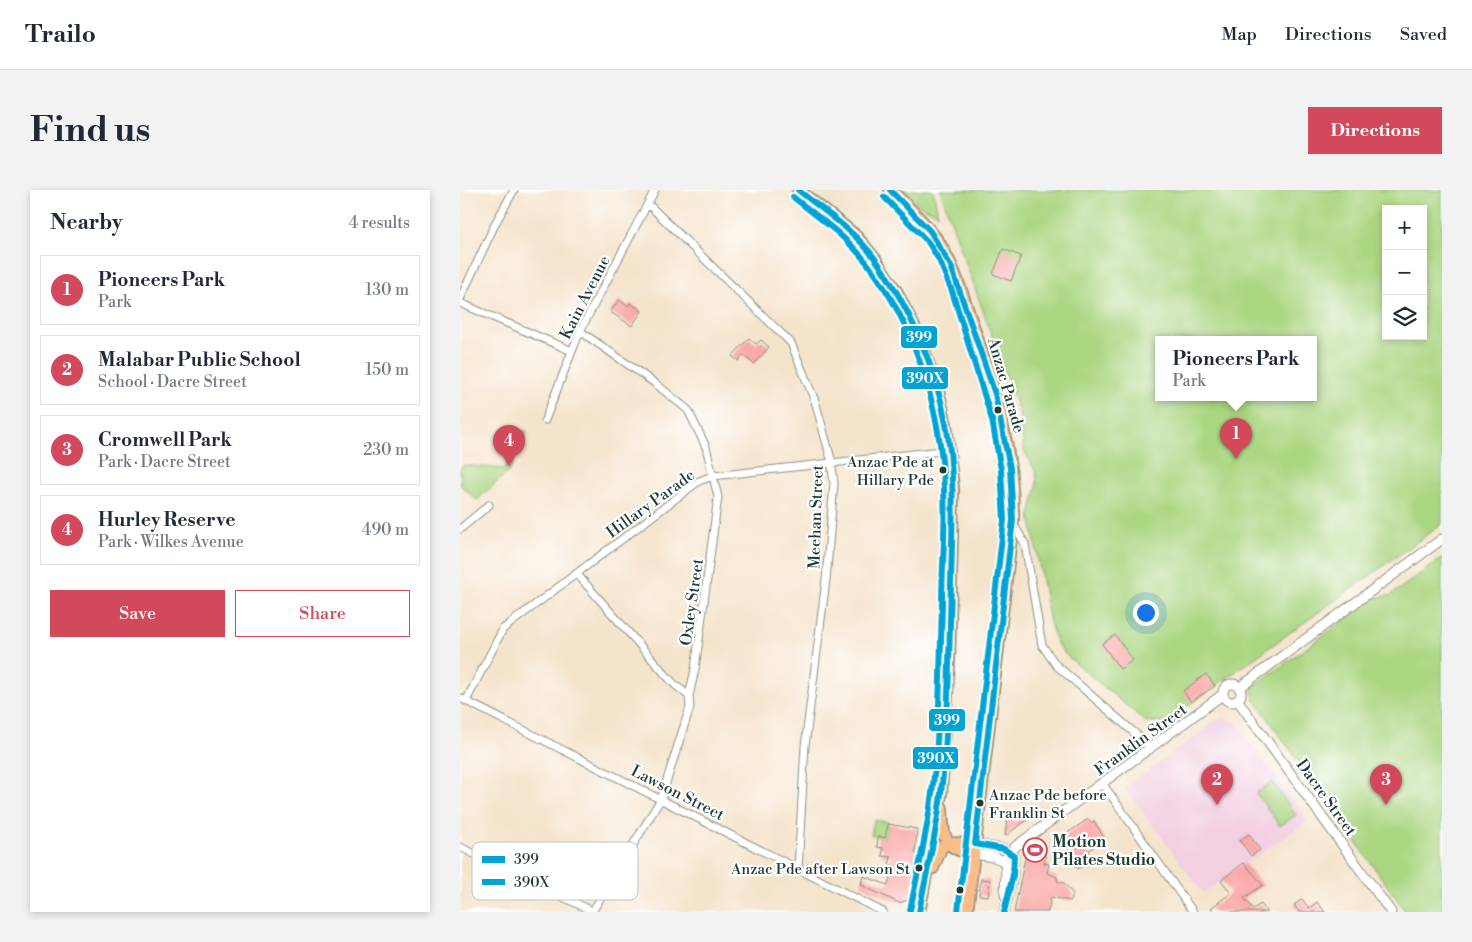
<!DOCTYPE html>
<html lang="en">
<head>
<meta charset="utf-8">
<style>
	body { margin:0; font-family:"Libre Bodoni",serif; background:#f2f2f3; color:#1f2937 }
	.controls { position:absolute; right:15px; top:15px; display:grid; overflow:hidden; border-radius:0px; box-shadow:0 2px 8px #0003 }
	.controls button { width:45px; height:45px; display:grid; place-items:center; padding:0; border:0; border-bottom:1px solid #e0e1e3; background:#fff; color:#1f2937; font:25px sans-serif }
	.you { position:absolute; left:685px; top:422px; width:18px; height:18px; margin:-12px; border:4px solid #fff; border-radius:50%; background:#1a73e8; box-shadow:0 0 0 8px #1a73e833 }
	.badge { display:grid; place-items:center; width:32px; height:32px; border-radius:50%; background:#d1495b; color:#fff; font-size:16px; font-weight:700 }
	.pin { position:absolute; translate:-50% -41px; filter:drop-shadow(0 1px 2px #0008) }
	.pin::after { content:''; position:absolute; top:26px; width:18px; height:15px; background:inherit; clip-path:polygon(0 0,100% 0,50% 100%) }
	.popup { position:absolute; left:695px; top:146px; width:162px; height:65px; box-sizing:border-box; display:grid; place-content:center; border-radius:0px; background:#fff; filter:drop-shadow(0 1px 4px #0005); font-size:16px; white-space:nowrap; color:#747a83 }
	.popup b { font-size:19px; color:#1f2937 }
	.popup::after { content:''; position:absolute; left:50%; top:100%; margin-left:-10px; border:10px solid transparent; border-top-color:#fff }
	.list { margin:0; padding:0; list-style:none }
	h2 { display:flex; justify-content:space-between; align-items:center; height:65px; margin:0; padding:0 20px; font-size:21px }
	h2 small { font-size:16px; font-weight:400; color:#747a83 }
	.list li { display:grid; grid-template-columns:32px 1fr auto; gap:15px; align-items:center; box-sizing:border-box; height:70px; margin:0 10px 10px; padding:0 10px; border:1px solid #e0e1e3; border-radius:0px }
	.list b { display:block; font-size:19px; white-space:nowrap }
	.list p { margin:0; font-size:16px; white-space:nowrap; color:#747a83 }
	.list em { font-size:16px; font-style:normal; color:#747a83 }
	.actions { display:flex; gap:10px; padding:15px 20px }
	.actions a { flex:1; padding:11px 0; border:1px solid #d1495b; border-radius:0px; text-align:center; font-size:18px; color:#d1495b }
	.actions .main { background:#d1495b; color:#fff }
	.icon { flex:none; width:28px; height:28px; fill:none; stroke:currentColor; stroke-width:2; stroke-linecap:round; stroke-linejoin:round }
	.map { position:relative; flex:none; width:982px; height:722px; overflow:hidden; border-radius:0px }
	header { display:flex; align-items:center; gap:30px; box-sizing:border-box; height:70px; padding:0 25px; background:#fff; border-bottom:1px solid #e0e1e3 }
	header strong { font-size:24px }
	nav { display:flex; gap:28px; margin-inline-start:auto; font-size:18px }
	.intro { display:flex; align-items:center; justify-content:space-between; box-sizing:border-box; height:120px; padding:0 30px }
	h1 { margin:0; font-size:35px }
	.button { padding:12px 22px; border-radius:0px; background:#d1495b; color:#fff; font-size:18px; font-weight:700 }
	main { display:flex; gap:30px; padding:0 30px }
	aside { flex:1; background:#fff; border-radius:0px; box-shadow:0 2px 8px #0003 }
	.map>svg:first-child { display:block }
	.built { fill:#f2cfe1 }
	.green { fill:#abd681; stroke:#658a5a; fill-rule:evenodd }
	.building { fill:#f9a9a7 }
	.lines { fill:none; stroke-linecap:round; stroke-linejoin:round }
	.minor-casing { stroke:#8a9080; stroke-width:9 }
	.tertiary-casing { stroke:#8a9080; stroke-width:11 }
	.primary-casing { stroke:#8a9080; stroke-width:14 }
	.minor { stroke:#fff; stroke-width:7 }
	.tertiary { stroke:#fff; stroke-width:9 }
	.primary { stroke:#f8bd89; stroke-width:11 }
	.bus-1-casing { stroke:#fff; stroke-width:10 }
	.bus-2-casing { stroke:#fff; stroke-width:10 }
	.bus-1 { stroke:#05a3d3; stroke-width:6 }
	.bus-2 { stroke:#05a3d3; stroke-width:6 }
	.bus-dot { fill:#1f3d34; stroke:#fff; stroke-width:2 }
	.labels { text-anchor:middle; stroke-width:4.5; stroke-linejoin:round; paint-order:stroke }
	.bus-label { font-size:15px; fill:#1f3d34; stroke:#fff; text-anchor:end }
	.street-label { font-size:16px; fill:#1f3d34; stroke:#fff }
	.poi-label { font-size:16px; font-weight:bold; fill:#1f3d34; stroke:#fff; text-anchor:start }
	.key { fill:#fff; stroke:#bcc5c2; stroke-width:1 }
	.key-label { font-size:14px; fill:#1f3d34 }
	.line-badge { stroke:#fff; stroke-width:2 }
	.badge-label { font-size:14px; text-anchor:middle; font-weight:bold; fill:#fff }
</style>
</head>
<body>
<header>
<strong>Trailo</strong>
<nav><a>Map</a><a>Directions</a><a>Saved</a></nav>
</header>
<div class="intro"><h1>Find us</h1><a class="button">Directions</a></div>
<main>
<aside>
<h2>Nearby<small>4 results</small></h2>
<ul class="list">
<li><span class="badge">1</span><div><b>Pioneers Park</b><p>Park</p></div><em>130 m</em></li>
<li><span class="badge">2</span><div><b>Malabar Public School</b><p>School · Dacre Street</p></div><em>150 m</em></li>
<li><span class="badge">3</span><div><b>Cromwell Park</b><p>Park · Dacre Street</p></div><em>230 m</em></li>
<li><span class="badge">4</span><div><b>Hurley Reserve</b><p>Park · Wilkes Avenue</p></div><em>490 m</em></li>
</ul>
<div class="actions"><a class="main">Save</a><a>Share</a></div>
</aside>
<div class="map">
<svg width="982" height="722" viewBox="0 0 982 722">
	<rect width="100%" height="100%" fill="#fff"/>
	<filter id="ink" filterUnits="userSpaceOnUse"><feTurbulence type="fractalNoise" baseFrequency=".02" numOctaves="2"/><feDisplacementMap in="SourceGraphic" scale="10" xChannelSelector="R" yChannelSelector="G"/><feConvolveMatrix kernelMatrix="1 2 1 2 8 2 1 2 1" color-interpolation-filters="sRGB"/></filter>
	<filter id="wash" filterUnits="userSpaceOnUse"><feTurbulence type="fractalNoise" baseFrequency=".0096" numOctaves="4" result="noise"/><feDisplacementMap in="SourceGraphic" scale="20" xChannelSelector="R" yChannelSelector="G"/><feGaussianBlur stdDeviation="1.12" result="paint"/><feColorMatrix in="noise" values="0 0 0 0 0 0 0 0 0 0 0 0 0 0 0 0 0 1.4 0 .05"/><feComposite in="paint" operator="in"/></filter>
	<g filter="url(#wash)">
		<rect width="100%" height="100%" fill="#f5e4cc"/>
		<path class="built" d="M763,527L776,532L848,631L743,703L665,598L755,531Z"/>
		<path class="green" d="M443,0H473L478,24L459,15Z
			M480,0H982V334L705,532H686L606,465L597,454L590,433L570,326L577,296L576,282L564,261L559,222ZM926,19H963V146H926ZM698,150H854V208H698Z
			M63,240L67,242L49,281L17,310L0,295V278L3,275L45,279Z
			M982,368V722H946L794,509L792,500L795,495L915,408L931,405Z
			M812,592L836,625L820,636L796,603Z
			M414,630L428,632L425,648L411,645Z"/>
		<g id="blocks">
			<path class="building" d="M543,59L561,66L551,91L533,84Z
				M159,110L168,116L170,113L182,121L172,136L150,122Z
				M289,148L296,154L301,150L309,157L294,174L283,165L278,171L272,166Z
				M655,445L673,470L660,479L642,454Z
				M746,484L755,496L731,512L723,501Z
				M560,620L567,630L545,646L547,629Z
				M628,629L631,633L634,631L645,649L628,661L633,668L618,679L611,671L615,668L600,648Z
				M428,634L457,639L455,664H458L451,703L448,710L439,713L401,695L403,686L428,695L433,675H429L431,667L422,666L423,658L417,657L418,646L425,648Z
				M789,644L800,660L791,666L780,651Z
				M571,656L579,657L586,667L584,673L589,674L587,683L597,687V691L604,693L613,704L611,711L591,707L588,722H554L566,663Z
				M784,673L803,695L784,708L793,719L801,714L807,722H754L751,718L771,703L761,690Z
				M521,689L530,690L528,706L519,705Z
				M842,709L849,718L857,712L865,722H839L834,715Z"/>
		</g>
	</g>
	<g filter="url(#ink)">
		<use href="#blocks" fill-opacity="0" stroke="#8a9080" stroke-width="1"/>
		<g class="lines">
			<g class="minor-casing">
				<path id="minor" d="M188,14L331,153L355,211L371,269L374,293L366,390L345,556L338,679
					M0,109L36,32L54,0
					M0,113L112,161
					M120,141L196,194L228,220L246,257L258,307L235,479L229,506L230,517L201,609L132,722
					M85,230L120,141L195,0
					M554,335L565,354L582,455L596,475L685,552L690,560
					M0,339L29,315
					M117,384L214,494L229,506
					M0,508L423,722
					M6,511L43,439L239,291L253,286L490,260
					M643,594L733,722
					M0,657L132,721"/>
			</g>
			<g class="tertiary-casing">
				<path id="tertiary" d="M763 503a9 9 0 1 1 18 0a9 9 0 1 1-18 0Z
					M779,498L982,349
					M778,511L931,722
					M515,654L544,659L554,666L553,685L544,722
					M514,664L534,667L544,671L546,680L545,705
					M544,671L555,657L762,505"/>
			</g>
			<g class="primary-casing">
				<path id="primary" d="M338,0L395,45L415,69L436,101L460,149L479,205L486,235L493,299L489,471L481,604L459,722
					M430,0C446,14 462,30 475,47C492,70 502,103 511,130C534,196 554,260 553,330L507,722
					M482,618C483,646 482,659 514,664
					M473,678L481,658L487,653L515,654"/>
			</g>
			<use href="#minor" class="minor"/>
			<use href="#tertiary" class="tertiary"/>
			<use href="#primary" class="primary"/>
			<g class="bus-1-casing">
				<path id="bus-1" d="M338,0C365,22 395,41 416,70C450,118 475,176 486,234C496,286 492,340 491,393C489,463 489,534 481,603C477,643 466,683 459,722
					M430,0L470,41L491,76L535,204L550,278L553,330L515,654L544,659L554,666L553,685L544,722"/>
			</g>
			<g class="bus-2-casing">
				<path id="bus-2" d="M333,7C359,28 386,46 407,73C456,136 481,221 484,299C486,337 482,377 482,415C480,476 480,542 472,603C467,642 458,682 450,720
					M424,7L468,52L479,70L492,101L532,230L541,280L544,330L498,721"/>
			</g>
			<use href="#bus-1" class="bus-1"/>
			<use href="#bus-2" class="bus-2"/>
		</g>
	</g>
	<defs>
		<g id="stadium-ring" transform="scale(1.25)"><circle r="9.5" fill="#fff" stroke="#d1495b" stroke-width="1.5"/><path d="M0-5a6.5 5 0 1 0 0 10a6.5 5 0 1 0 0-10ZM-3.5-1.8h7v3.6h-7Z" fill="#d1495b"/></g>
	</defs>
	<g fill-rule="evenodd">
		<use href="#stadium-ring" x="575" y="660"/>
	</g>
	<g class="bus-dot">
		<circle cx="538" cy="220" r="4.5"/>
		<circle cx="483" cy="280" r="4.5"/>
		<circle cx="520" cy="613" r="4.5"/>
		<circle cx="459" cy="678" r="4.5"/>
		<circle cx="500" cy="700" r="4.5"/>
	</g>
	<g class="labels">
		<g class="bus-label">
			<text x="474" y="277">Anzac Pde at<tspan x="474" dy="18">Hillary Pde</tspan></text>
			<text x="529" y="610" text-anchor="start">Anzac Pde before<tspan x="529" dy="18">Franklin St</tspan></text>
			<text x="450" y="684">Anzac Pde after Lawson St</text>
		</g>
		<g class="street-label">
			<text transform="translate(124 107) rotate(-63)" y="6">Kain Avenue</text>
			<text transform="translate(547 195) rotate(74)" y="6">Anzac Parade</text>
			<text transform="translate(190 313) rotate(-36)" y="6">Hillary Parade</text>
			<text transform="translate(355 327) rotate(-88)" y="6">Meehan Street</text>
			<text transform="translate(231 412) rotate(-82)" y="6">Oxley Street</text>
			<text transform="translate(680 549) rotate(-36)" y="6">Franklin Street</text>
			<text transform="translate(218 602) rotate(27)" y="6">Lawson Street</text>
			<text transform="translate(867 607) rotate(54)" y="6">Dacre Street</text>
		</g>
		<g class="poi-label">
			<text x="592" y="657">Motion<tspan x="592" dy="18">Pilates Studio</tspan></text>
		</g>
	</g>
	<rect x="12" y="652" width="166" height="58" rx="8" class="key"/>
	<rect x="22" y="666" width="23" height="7" fill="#05a3d3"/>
	<rect x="22" y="689" width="23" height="6" fill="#05a3d3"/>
	<g class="key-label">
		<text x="54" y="674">399</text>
		<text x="54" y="697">390X</text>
	</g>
	<g class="line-badge">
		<rect x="440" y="135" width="38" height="24" rx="5" fill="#05a3d3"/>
		<rect x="441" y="176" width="48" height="24" rx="5" fill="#05a3d3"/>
		<rect x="468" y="518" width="38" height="24" rx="5" fill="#05a3d3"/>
		<rect x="452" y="556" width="47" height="24" rx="5" fill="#05a3d3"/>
	</g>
	<g class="badge-label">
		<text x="459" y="152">399</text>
		<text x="465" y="193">390X</text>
		<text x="487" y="535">399</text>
		<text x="476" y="573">390X</text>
	</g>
</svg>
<div class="controls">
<button>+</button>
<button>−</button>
<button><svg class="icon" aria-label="layers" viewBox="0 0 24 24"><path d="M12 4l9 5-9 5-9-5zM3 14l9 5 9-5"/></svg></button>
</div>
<div class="you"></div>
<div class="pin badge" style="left:776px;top:269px">1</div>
<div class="popup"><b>Pioneers Park</b>Park</div>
<div class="pin badge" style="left:757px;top:615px">2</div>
<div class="pin badge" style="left:926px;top:615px">3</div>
<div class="pin badge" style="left:49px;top:276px">4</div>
</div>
</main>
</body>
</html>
